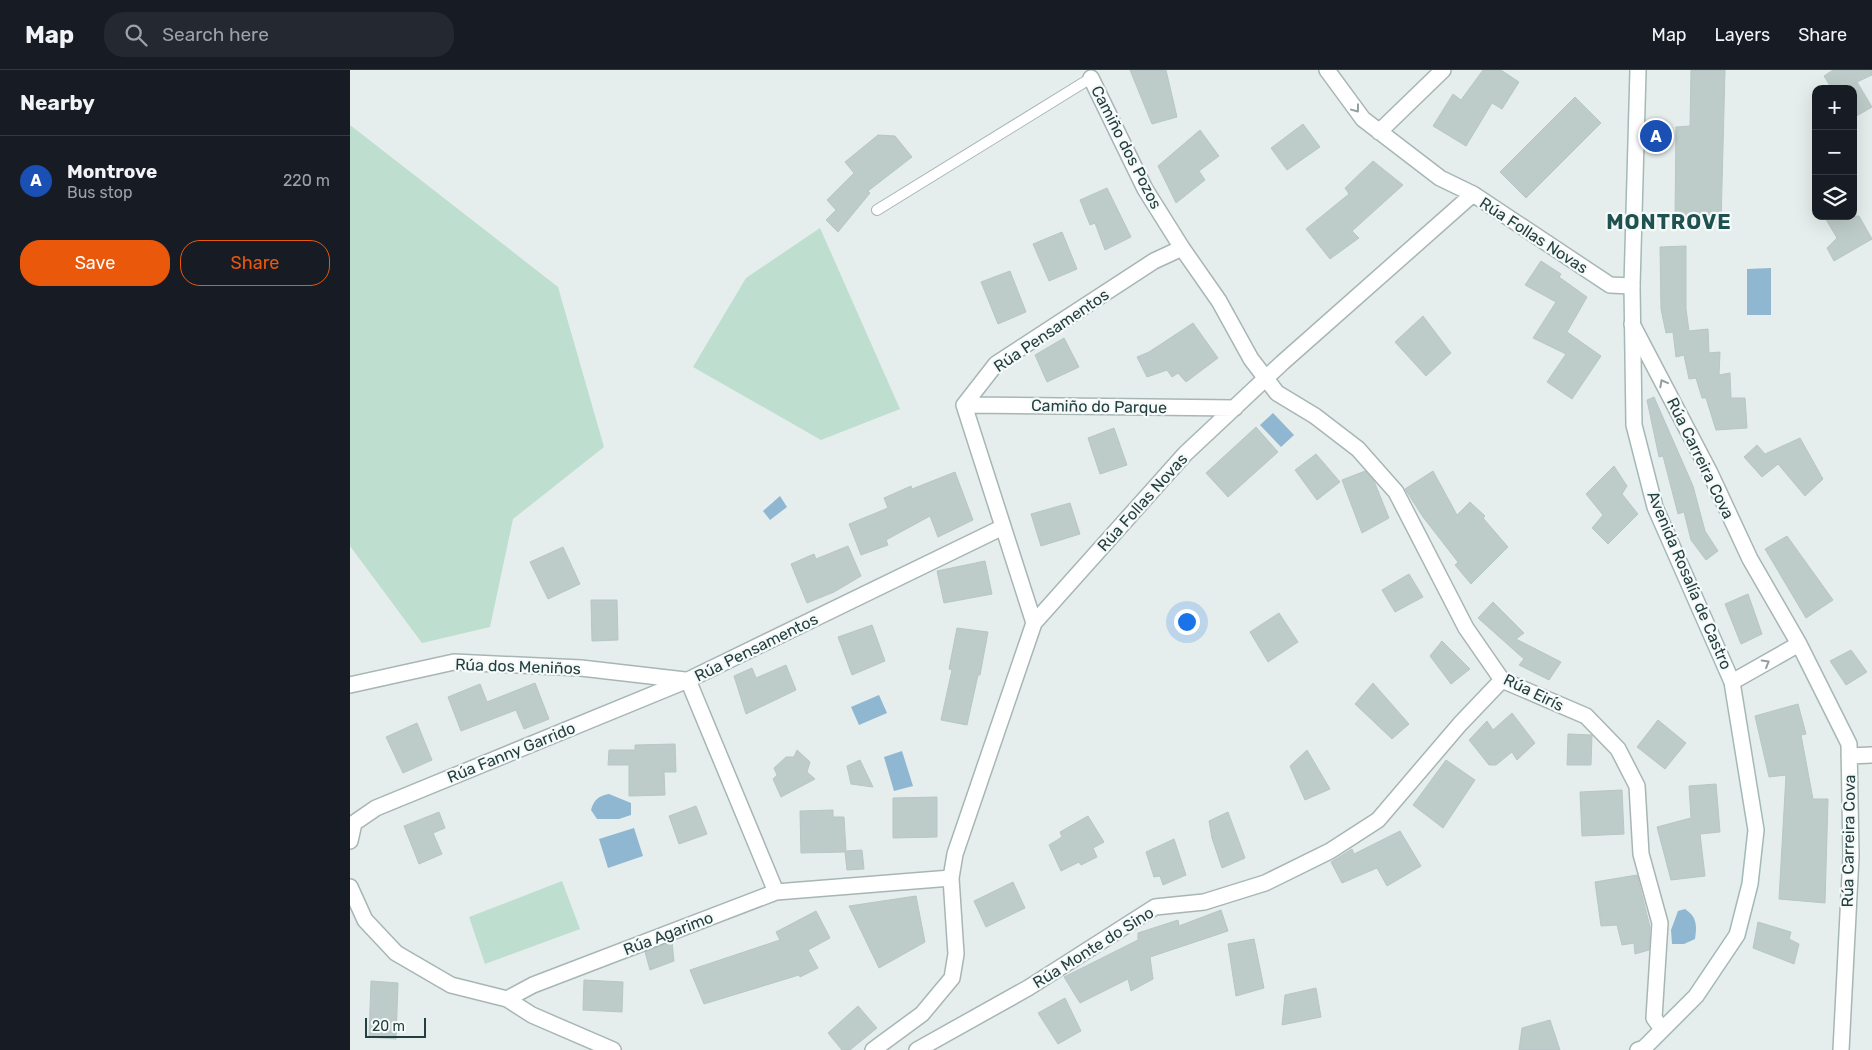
<!DOCTYPE html>
<html lang="en">
<head>
<meta charset="utf-8">
<style>
	body { margin:0; font-family:Rubik,sans-serif; background:#242831; color:#f1f3f6 }
	.controls { position:absolute; right:15px; top:15px; display:grid; overflow:hidden; border-radius:10px; box-shadow:0 5px 20px #0002 }
	.controls button { width:45px; height:45px; display:grid; place-items:center; padding:0; border:0; border-bottom:1px solid #363941; background:#171b24; color:#f1f3f6; font:25px sans-serif }
	.scale { position:absolute; left:15px; bottom:12px; width:61px; box-sizing:border-box; padding-left:5px; border:2px solid #243f3f; border-top:0; font-size:14px; line-height:18px; white-space:nowrap; color:#243f3f; -webkit-text-stroke:4px #f5faf9; paint-order:stroke }
	.you { position:absolute; left:836px; top:551px; width:18px; height:18px; margin:-12px; border:4px solid #fff; border-radius:50%; background:#1a73e8; box-shadow:0 0 0 8px #1a73e833 }
	.badge { display:grid; place-items:center; width:32px; height:32px; border-radius:50%; background:#ea580c; color:#fff; font-size:16px; font-weight:700 }
	.pin { position:absolute; translate:-50% -50%; border:2px solid #fff; box-shadow:0 1px 5px #0006 }
	.list { margin:0; padding:0; list-style:none }
	h2 { display:flex; justify-content:space-between; align-items:center; height:65px; margin:0; padding:0 20px; font-size:21px }
	h2 small { font-size:16px; font-weight:400; color:#9ea1a6 }
	.list li { display:grid; grid-template-columns:32px 1fr auto; gap:15px; align-items:center; box-sizing:border-box; height:90px; padding:0 20px; border-top:1px solid #363941 }
	.list b { display:block; font-size:19px; white-space:nowrap }
	.list p { margin:0; font-size:16px; white-space:nowrap; color:#9ea1a6 }
	.list em { font-size:16px; font-style:normal; color:#9ea1a6 }
	.actions { display:flex; gap:10px; padding:15px 20px }
	.actions a { flex:1; padding:11px 0; border:1px solid #ea580c; border-radius:20px; text-align:center; font-size:18px; color:#ea580c }
	.actions .main { background:#ea580c; color:#fff }
	.icon { flex:none; width:28px; height:28px; fill:none; stroke:currentColor; stroke-width:2; stroke-linecap:round; stroke-linejoin:round }
	.map { position:relative; flex:none; width:1522px; height:980px; overflow:hidden }
	header { display:flex; align-items:center; gap:30px; box-sizing:border-box; height:70px; padding:0 25px; background:#171b24; border-bottom:1px solid #363941 }
	header strong { font-size:24px }
	nav { display:flex; gap:28px; margin-inline-start:auto; font-size:18px }
	.search { width:350px; height:45px; background:#242831; display:flex; align-items:center; gap:12px; box-sizing:border-box; padding:0 18px; border-radius:20px; color:#9ea1a6; font-size:19px }
	main { display:flex }
	aside { flex:1; background:#171b24 }
	.map>svg:first-child { display:block }
	.green { fill:#bedecf }
	.water { fill:#8fb7d1 }
	.building { fill:#bdcbc9; stroke:#b7c7c5 }
	.lines { fill:none; stroke-linecap:round; stroke-linejoin:round }
	.lane-casing { stroke:#a7b6b5; stroke-width:12 }
	.street-casing { stroke:#a7b6b5; stroke-width:18 }
	.secondary-casing { stroke:#a3b9b7; stroke-width:18 }
	.lane { stroke:#fff; stroke-width:10 }
	.street { stroke:#fff; stroke-width:15 }
	.secondary { stroke:#fff; stroke-width:15 }
	.oneway { stroke:#929f9f }
	.labels { text-anchor:middle; stroke-width:4.5; stroke-linejoin:round; paint-order:stroke }
	.street-label { font-size:16px; fill:#243f3f; stroke:#f5faf9 }
	.district-label { font-size:21px; font-weight:bold; letter-spacing:1px; fill:#205151; stroke:#f5faf9 }
</style>
</head>
<body>
<header>
<strong>Map</strong>
<div class="search"><svg class="icon" aria-label="search" viewBox="0 0 24 24"><circle cx="10" cy="10" r="6"/><path d="M15 15l6 6"/></svg>Search here</div>
<nav><a>Map</a><a>Layers</a><a>Share</a></nav>
</header>
<main>
<aside>
<h2>Nearby<small></small></h2>
<ul class="list">
<li><span class="badge" style="background:#1a4fb4">A</span><div><b>Montrove</b><p>Bus stop</p></div><em>220 m</em></li>
</ul>
<div class="actions"><a class="main">Save</a><a>Share</a></div>
</aside>
<div class="map">
<svg width="1522" height="980" viewBox="0 0 1522 980">
	<rect width="100%" height="100%" fill="#e5eeec"/>
	<path class="green" d="M0,55L208,217L254,377L163,449L140,557L72,573L0,476Z
		M470,158L550,339L471,370L343,297L396,208Z
		M212,811L230,859L135,894L119,847Z"/>
	<path class="water" d="M1421,198V245H1397V199Z
		M923,343L944,365L931,377L910,355Z
		M430,426L437,437L420,450L413,441Z
		M529,625L537,643L509,655L501,637Z
		M552,681L563,716L544,721L534,687Z
		M259,724L281,733V745L269,749H247L241,740C244,730 248,726 259,724Z
		M284,758L293,786L258,798L249,769Z
		M1335,839C1347,847 1347,855 1345,869L1334,874H1322L1321,860L1328,841Z"/>
	<path class="building" d="M780,0H816L827,47L802,54Z
		M1133,0H1151L1169,12L1152,39L1142,33L1116,76L1083,56L1103,24L1111,30Z
		M1341,0H1375L1371,153L1325,150L1326,57L1340,56Z
		M1483,0H1522V5L1507,12L1522,37L1503,48V19H1482L1474,6Z
		M1225,27L1251,53L1176,128L1150,102Z
		M953,54L970,77L937,100L921,78Z
		M850,60L869,86L849,101L855,110L826,133L808,96Z
		M528,65L545,66L562,87L518,121L520,123L488,162L476,150L486,140L477,130L504,103L495,92Z
		M1023,91L1053,115L1002,161L1009,168L980,189L956,159L999,124L995,118Z
		M757,118L781,167L755,180L745,153L740,155L730,130Z
		M1474,146H1509L1522,169L1484,191L1477,178L1487,168Z
		M712,162L727,199L699,211L683,174Z
		M1336,176V239L1339,261L1358,259L1359,283L1370,282L1369,305L1380,303L1381,328H1395L1397,358L1366,360L1356,328H1352L1346,308L1339,309L1334,285L1326,287L1323,262L1316,263L1311,239L1310,177Z
		M1191,191L1211,204L1209,207L1237,227L1217,262L1251,286L1222,329L1197,312L1216,284L1183,268L1206,232L1175,215Z
		M660,201L676,242L648,254L631,212Z
		M1073,246L1101,283L1076,306L1045,272Z
		M843,253L868,288L836,312L828,303L822,307L817,300L797,307L787,287L799,282Z
		M714,268L729,297L697,312L685,285Z
		M1304,327L1343,416L1355,461L1368,481L1356,490L1341,470L1334,442L1328,444L1313,386L1309,387L1297,330Z
		M906,357L928,382L878,427L856,403Z
		M764,358L777,395L750,404L738,368Z
		M1450,368L1473,409L1455,426L1428,394L1412,407L1394,387L1407,375L1415,384Z
		M966,384L990,412L967,430L945,400Z
		M1264,396L1277,416L1272,424L1288,444L1258,474L1242,458L1253,445L1236,424Z
		M1015,401L1024,411L1039,448L1012,463L992,410Z
		M1083,401L1107,445L1120,432L1135,446L1133,448L1158,477L1121,514L1105,495L1108,492L1073,447L1055,419Z
		M605,402L623,450L588,467L580,446L536,470L538,475L511,485L499,454L538,438L534,428L561,416L562,419Z
		M720,433L730,464L691,476L681,444Z
		M1437,466L1483,530L1456,548L1415,479Z
		M498,476L511,506L484,522L457,533L441,494L464,484L466,489Z
		M213,477L230,514L198,529L180,492Z
		M635,491L642,524L594,533L587,501Z
		M1059,504L1073,527L1045,542L1032,520Z
		M1398,524L1412,564L1391,574L1375,534Z
		M241,530H267L268,570L242,571Z
		M1143,532L1174,563L1166,569L1211,592L1199,610L1169,595L1174,589L1128,548Z
		M929,543L948,572L918,592L900,562Z
		M522,555L535,591L502,605L488,567Z
		M607,558L638,562L630,605H628L617,655L591,650L602,600L599,599Z
		M1092,571L1120,599L1101,614L1080,586Z
		M1501,580L1517,602L1496,615L1480,591Z
		M436,595L446,620L396,644L384,606L402,598L406,608Z
		M185,613L199,649L174,659L166,640L111,661L98,627L130,614L137,632Z
		M1023,613L1059,654L1042,669L1005,634Z
		M1448,634L1456,664L1451,665L1463,729H1478L1475,833L1429,829L1436,705L1419,707L1405,646Z
		M1162,643L1185,673L1167,690L1162,682L1146,695H1139L1119,670L1137,651L1143,660Z
		M1308,650L1336,673L1315,699L1287,677Z
		M67,653L82,690L53,703L36,667Z
		M1218,664L1242,665L1241,695H1217Z
		M325,674L326,702H314L315,725L279,726V695H258L259,680H285V675Z
		M447,680L460,692L457,702L465,709L431,727L423,709L427,705L424,698L436,687H444Z
		M957,680L980,719L955,730L940,696Z
		M510,690L523,717L501,714L497,696Z
		M1096,690L1125,710L1093,758L1063,735Z
		M1366,714L1370,762L1350,764L1355,806L1321,810L1307,757L1341,748L1339,716Z
		M1272,720L1274,764L1232,766L1230,722Z
		M587,727V767L543,768V728Z
		M346,736L357,764L329,774L319,746Z
		M483,740V747H494L496,781L512,780L514,799L497,800L495,782L451,783L450,741Z
		M89,742L95,758L83,763L92,784L69,794L54,756Z
		M878,742L895,788L872,798L862,768L859,751Z
		M738,746L754,772L743,778L747,787L731,795L729,792L711,801L699,775L712,767L710,762Z
		M1050,761L1071,796L1037,816L1027,798L992,813L981,792L1002,779L1004,784Z
		M824,769L836,805L813,815L810,806L804,807L796,782Z
		M1287,805L1300,857L1299,880L1285,884L1284,873L1272,875L1267,855L1251,856L1245,812Z
		M663,812L675,838L636,857L624,831Z
		M566,826L575,872L529,898L499,836Z
		M871,840L878,861L800,887L803,909L781,921L778,909L730,933L714,907L788,870V863L828,850L829,856Z
		M466,841L480,868L458,880L468,898L450,907L449,905L354,934L340,900L430,870L426,862Z
		M1408,852L1441,862L1439,869L1449,874L1444,894L1403,878Z
		M904,869L914,918L886,926L878,874Z
		M322,872L324,891L300,900L295,882Z
		M234,910L273,912L272,942L233,940Z
		M21,911L48,913L46,969L19,967Z
		M966,918L971,947L932,955L935,925Z
		M715,928L731,961L708,974L688,943Z
		M508,936L527,958L500,980H492L478,963Z
		M1200,950L1210,980H1169L1172,958Z"/>
	<g class="lines">
		<g class="lane-casing">
			<path id="lane" d="M527,140L741,8"/>
		</g>
		<g class="street-casing">
			<path id="street" d="M977,0L1013,49L1090,108L1123,124
				M741,8L795,119L832,178L869,231L901,289L927,323L965,346L1008,379L1046,422L1116,558L1152,610L1236,646L1268,679L1287,716L1291,784L1310,853L1304,948L1312,959
				M1029,62L1093,0
				M1282,254L1360,403L1400,489L1449,574L1499,674L1501,786L1491,980
				M614,335L885,338
				M684,553L614,335L646,294L804,191L832,178
				M1382,612L1449,574
				M0,615L104,592L231,598L335,610
				M1499,686L1522,685
				M0,771L4,753L26,738L338,610
				M0,817L15,850L46,883L101,915L157,929
				M426,822L338,610L653,457
				M263,980L182,945L157,929L183,915L426,822L601,808
				M523,980L572,944L602,908L606,884L601,808L605,784L684,553L835,384L932,293L1123,124L1260,215L1282,216
				M567,980L678,918L805,837L854,832L915,813L980,781L1028,750L1110,654L1152,610"/>
		</g>
		<g class="secondary-casing">
			<path id="secondary" d="M1288,0L1282,216L1284,355L1305,437L1382,612L1406,760L1400,814L1387,865L1346,926L1294,978L1288,980"/>
		</g>
		<use href="#lane" class="lane"/>
		<use href="#street" class="street"/>
		<use href="#secondary" class="secondary"/>
	</g>
	<defs><path id="oneway-chevron" d="M-2-3.5L2.5 0L-2 3.5" fill="none" stroke-width="1.6" stroke-linecap="round" stroke-linejoin="round" transform="scale(1.25)"/></defs>
	<g class="oneway">
		<use href="#oneway-chevron" transform="translate(1006 39) rotate(53)"/>
		<use href="#oneway-chevron" transform="translate(1313 313) rotate(-118)"/>
		<use href="#oneway-chevron" transform="translate(1416 593) rotate(-30)"/>
	</g>
	<g class="labels">
		<g class="street-label">
			<text transform="translate(777 77) rotate(63)" y="6">Camiño dos Pozos</text>
			<text transform="translate(1184 165) rotate(33)" y="6">Rúa Follas Novas</text>
			<text transform="translate(701 260) rotate(-34)" y="6">Rúa Pensamentos</text>
			<text transform="translate(749 336) rotate(1)" y="6">Camiño do Parque</text>
			<text transform="translate(1351 388) rotate(64)" y="6">Rúa Carreira Cova</text>
			<text transform="translate(792 432) rotate(-48)" y="6">Rúa Follas Novas</text>
			<text transform="translate(1340 510) rotate(67)" y="6">Avenida Rosalía de Castro</text>
			<text transform="translate(406 577) rotate(-26)" y="6">Rúa Pensamentos</text>
			<text transform="translate(168 596) rotate(2)" y="6">Rúa dos Meniños</text>
			<text transform="translate(1184 622) rotate(26)" y="6">Rúa Eirís</text>
			<text transform="translate(161 682) rotate(-22)" y="6">Rúa Fanny Garrido</text>
			<text transform="translate(1498 771) rotate(-89)" y="6">Rúa Carreira Cova</text>
			<text transform="translate(318 863) rotate(-21)" y="6">Rúa Agarimo</text>
			<text transform="translate(743 877) rotate(-32)" y="6">Rúa Monte do Sino</text>
		</g>
		<g class="district-label">
			<text x="1319" y="159">MONTROVE</text>
		</g>
	</g>
</svg>
<div class="controls">
<button>+</button>
<button>−</button>
<button><svg class="icon" aria-label="layers" viewBox="0 0 24 24"><path d="M12 4l9 5-9 5-9-5zM3 14l9 5 9-5"/></svg></button>
</div>
<div class="scale">20 m</div>
<div class="you"></div>
<div class="pin badge" style="left:1306px;top:66px;background:#1a4fb4">A</div>
</div>
</main>
</body>
</html>
